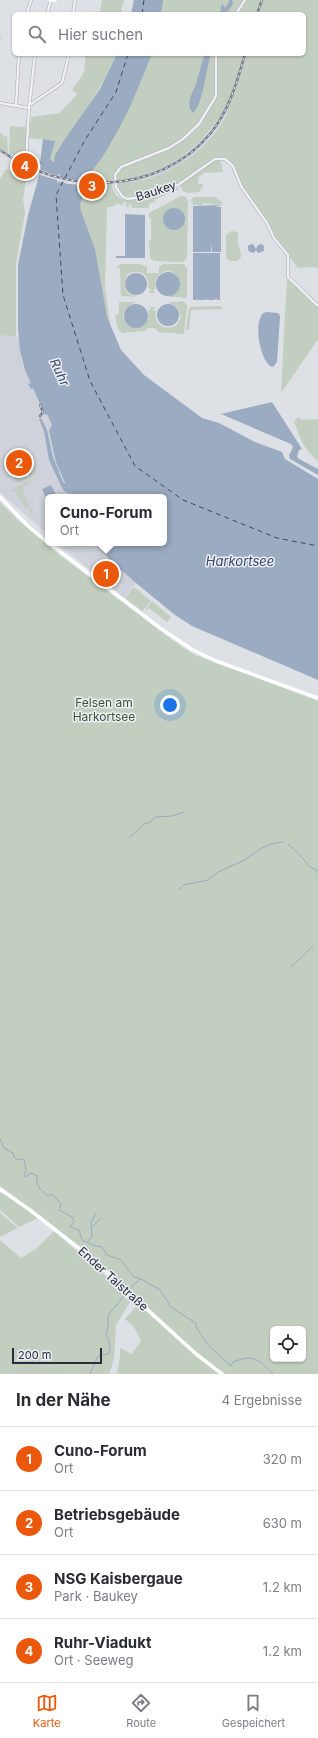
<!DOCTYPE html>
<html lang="de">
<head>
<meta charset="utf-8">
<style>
	body { margin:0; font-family:Inter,sans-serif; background:#f2f2f3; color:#2b2b33 }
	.controls { position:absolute; right:12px; bottom:12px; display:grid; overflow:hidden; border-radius:6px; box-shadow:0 1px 3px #0004 }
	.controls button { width:36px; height:36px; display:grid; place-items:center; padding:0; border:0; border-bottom:1px solid #e1e1e2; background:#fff; color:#2b2b33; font:20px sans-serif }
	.scale { position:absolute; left:12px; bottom:10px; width:90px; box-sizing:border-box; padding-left:4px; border:2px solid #282d3a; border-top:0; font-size:11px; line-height:14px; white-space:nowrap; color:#282d3a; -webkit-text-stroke:3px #eceef3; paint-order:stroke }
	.you { position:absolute; left:170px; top:705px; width:14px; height:14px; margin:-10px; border:3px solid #fff; border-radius:50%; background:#1a73e8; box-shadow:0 0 0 6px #1a73e833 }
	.badge { display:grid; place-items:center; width:26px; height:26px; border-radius:50%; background:#ea580c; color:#fff; font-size:13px; font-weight:700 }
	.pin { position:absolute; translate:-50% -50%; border:2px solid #fff; box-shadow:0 1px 4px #0006 }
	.popup { position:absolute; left:45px; top:494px; width:122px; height:52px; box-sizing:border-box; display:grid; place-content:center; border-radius:6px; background:#fff; filter:drop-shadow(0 1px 3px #0005); font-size:13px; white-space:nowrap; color:#7c7c81 }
	.popup b { font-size:15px; color:#2b2b33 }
	.popup::after { content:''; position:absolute; left:50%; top:100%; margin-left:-8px; border:8px solid transparent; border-top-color:#fff }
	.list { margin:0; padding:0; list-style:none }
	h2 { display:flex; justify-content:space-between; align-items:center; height:52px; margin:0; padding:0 16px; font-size:17px }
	h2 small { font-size:13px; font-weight:400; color:#7c7c81 }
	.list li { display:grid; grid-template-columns:26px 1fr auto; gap:12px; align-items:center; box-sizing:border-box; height:64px; padding:0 16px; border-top:1px solid #e1e1e2 }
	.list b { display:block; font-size:15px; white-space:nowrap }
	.list p { margin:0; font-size:13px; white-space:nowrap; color:#7c7c81 }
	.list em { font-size:13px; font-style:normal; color:#7c7c81 }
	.icon { flex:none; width:22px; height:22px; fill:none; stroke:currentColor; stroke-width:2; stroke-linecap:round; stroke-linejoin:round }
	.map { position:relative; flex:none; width:318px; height:1374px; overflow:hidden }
	.search { position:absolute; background:#fff; box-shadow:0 1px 3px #0004; left:12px; right:12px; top:12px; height:44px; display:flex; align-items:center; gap:10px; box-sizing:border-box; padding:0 14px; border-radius:6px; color:#7c7c81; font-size:15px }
	.sheet { height:308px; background:#fff }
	nav { display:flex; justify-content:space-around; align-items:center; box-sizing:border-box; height:56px; border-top:1px solid #e1e1e2; background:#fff; font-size:11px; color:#7c7c81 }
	nav a { display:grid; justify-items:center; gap:2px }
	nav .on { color:#ea580c }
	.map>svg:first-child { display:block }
	.built { fill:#cfd2da }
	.green { fill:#c2cebf; fill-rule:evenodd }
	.water { fill:#9babc2 }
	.pier { fill:#dde0e5 }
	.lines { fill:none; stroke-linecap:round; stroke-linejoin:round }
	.stream { stroke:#9babc2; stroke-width:1 }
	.ferry { stroke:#36496a; stroke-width:1; stroke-dasharray:5 4; stroke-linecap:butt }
	.minor-casing { stroke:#a7aab2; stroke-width:3.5 }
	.minor { stroke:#eff0f4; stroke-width:2.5 }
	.secondary { stroke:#fff; stroke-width:3.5 }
	.rail-casing { stroke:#787e8d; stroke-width:2.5 }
	.rail { stroke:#eceef3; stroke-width:1; stroke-dasharray:3; stroke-linecap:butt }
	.labels { text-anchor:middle; stroke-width:3; stroke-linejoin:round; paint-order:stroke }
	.street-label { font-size:12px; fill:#282d3a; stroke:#eceef3 }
	.park-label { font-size:12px; fill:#3a5437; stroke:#eceef3 }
	.water-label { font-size:13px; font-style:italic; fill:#36496a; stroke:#eceef3 }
</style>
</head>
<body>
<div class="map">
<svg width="318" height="1374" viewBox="0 0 318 1374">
	<rect width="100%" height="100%" fill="#dde0e5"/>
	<path class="built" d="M231,105L218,127L196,152L178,165L162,173L129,184L128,180L155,172L188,153L211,131L225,108Z
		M0,335L19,337L21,359L25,370L30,380L31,383L28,384L33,388L45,415L47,414L52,425L60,474L65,483L63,484L56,468L47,430L44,431L49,460L62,488L72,494H68L67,497H48V535L0,492Z
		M58,543H94L113,563L136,583L124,598Z"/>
	<path class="green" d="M102,0H124L121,10L125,14H95V11L100,12Z
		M161,0H318V269L315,267L298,268C288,254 274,242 270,225L241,186L233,166L222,158C209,157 190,176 178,183C167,189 132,202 122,194C118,191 118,185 117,180H112C112,217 156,193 175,188L179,189L176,191L175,190L154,200L156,204L154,202L149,204V208H131L132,205L130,204L128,208L126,206V203L124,202L122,206L118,203L112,207H107L105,289L111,329L106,316L98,318L74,179L148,54H304V14H159ZM224,110L228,111C211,149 169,177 129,183V179C170,170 202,147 224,110Z
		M86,54H117C107,76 95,96 82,116C73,131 59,144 55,160L52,161L50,159L54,141L29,138L31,117L60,113L77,94L72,90L82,76L83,72L84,73Z
		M10,126L27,127L25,156L9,155Z
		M0,132L4,137L7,135L8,153L0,148Z
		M220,159L223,172L204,173L199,177L198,184H202V182L203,186L199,192L187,193L183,191L180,184L213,162Z
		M16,168L25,175V187L23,199L25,213L16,264V337L0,335V179L6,169L13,173Z
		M181,196L186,197L188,201L187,258L183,262L154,261L150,258L149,240H151V218H149V213Z
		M194,197H215L223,203L221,205L203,203V205H192L193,201H190Z
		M231,231L237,232C240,237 236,239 238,244C240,249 241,252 241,257L237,261H230L226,258V235Z
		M120,264H140L147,267V273H159V267L163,264H184L187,269V297L183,299L182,297H168C195,286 170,260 158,276C155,280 155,284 156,289H153L155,293H149L151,289L148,288C151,274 138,267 127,275L124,285L127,293L137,297L121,296L120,268H117Z
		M287,278L318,307V339L281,393Z
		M180,301L185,302L187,306L184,334L158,332L155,328H148L146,331L122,333L118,329L115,315L119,314V302H137C125,306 116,318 131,327C142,330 151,322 148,310H151L150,307H155L153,310L156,311C153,324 165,332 177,325L181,317L177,307L168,302H180Z
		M220,306L223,309L191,310L189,330L186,329L189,309L191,307Z
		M298,417L302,420L318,419V461C302,447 302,441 294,422Z
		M31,464L33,465L36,472L29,477L21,471L26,468V466L28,468L30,466Z
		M18,470V472L20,471L28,478L20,482L16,481L13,473Z
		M30,480L31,483L23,487L24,490L23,492L34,515L36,514L35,516L29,511L30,509L28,506L25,508L24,506L16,493L14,491L12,492L11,490Z
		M0,502L18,520L61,556L182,647L195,655L318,701V1374H226L217,1369L182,1339L91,1255L0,1186ZM273,1329H303V1359H273Z
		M134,587L151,601L142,611L125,598Z
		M152,601L171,617L167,622L149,608L148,610L146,609Z
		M0,1193L5,1194L38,1218L19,1227L0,1210Z
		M0,1213L18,1228L0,1237Z
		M54,1231L125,1293L123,1296L130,1302L116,1325L114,1359L109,1374H0V1240L21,1258L36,1249Z
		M138,1304L182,1344L222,1374H117L120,1356V1348L132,1354L141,1341L134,1327L125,1319Z"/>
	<path class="water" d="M134,0H163L161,14H131Z
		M230,0H232L233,4L226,14H220L222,3L225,8Z
		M117,54H152L130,107L117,132L102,158L90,173L83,179L82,183L85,192L80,204L81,211L95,249L107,317L121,350L144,375L202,418L219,423L255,442L282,452L285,459L318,479V680L192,626L175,615L136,583L113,563L94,543H164V497H67L68,494H72L65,492L62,488L49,460L44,431L39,419L41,418L47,430L53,457L64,484L65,483L56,462L49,431L52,425L47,414L45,415L33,388L31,389L28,384L31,383L25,370L20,351L18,329V265L28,215L42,165L40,164L43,139L55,141L50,159L54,162L55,155L65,139L100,89Z
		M205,54H211C206,69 203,105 193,113C184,104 194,91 197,81C199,72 202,63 205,54Z
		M221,205L215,207H221V252H212L211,242V252H202V207V252H193V206Z
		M163 219a11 11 0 1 1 22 0a11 11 0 1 1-22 0Z
		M125,214L145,215V258H116V256H125Z
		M251,244H253L256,249L258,245L261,244L264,246V251L258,253L256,250L254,253L250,252L248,250V246Z
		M193,253H220V300H217L216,298L215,300H207L206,298V300H198L197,298V300H193Z
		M156 284a12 12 0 1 1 24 0a12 12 0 1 1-24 0Z
		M125 284a11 11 0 1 1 22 0a11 11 0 1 1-22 0Z
		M157 315a11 11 0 1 1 22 0a11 11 0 1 1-22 0Z
		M124 316a12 12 0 1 1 24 0a12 12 0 1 1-24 0Z
		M266,312L278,313L280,316L277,362L273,367C262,365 256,333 259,323C259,320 261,317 262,314Z
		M272,402L302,449L299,450L297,457L299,459L318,469V475L290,459L289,455L293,447L291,444L221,414Z
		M51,485L57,497H48V502L42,489Z"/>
	<path class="pier" d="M38,169L58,176L60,174V177L85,181V185L68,184L59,181L58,183L57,180L37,174Z"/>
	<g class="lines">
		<path class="stream" d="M129,838L144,824L150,822L156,817L172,816L184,812
			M288,844L299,854L310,867L318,871
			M318,874V878
			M179,889L184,885L208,880L218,872L245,860L260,849L271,844L283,842
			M291,967L313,946
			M0,1139L4,1148L13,1153L14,1157L18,1160L24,1159L26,1171L24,1175L25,1177L31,1173L37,1176V1183L40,1189L48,1196L52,1194L61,1204L59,1210L72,1217L74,1222L70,1227L79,1230L82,1240L95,1246L102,1247L107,1255L121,1260L134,1277L143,1280L160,1290L171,1307L197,1324L196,1327L208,1345L231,1366L233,1362C253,1354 259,1359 273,1374
			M92,1227L100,1219
			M88,1241L92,1237L91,1223L96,1213
			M129,1289L139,1280
			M90,1374L98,1356L108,1354L110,1352L109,1341L106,1335L108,1326V1315L124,1296"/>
		<path class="ferry" d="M142,14L144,0
			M128,54L116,92L85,140L56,195L63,295L90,381L135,466L183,500L277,538L318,546"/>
		<g class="minor-casing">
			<path id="minor" d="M27,14L31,0
				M47,14L51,0
				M73,14L75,0
				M236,14L245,0
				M0,37V38
				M216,54V96L199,124L183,139L169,148L121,167L115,175L116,187L122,196L127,199L143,197L178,185L215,159H225L233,166L241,186L267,223L274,238L288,255V277L318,306
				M0,103L29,108L25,180
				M31,104L62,83L69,54
				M16,106L19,54
				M29,108L35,54"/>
		</g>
		<use href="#minor" class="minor"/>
		<path class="secondary" d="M50,0H55
			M0,497L28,526L48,543
			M49,543L160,628L193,650L216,661L318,698
			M0,1189L30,1210L90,1257L196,1354L222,1374"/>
		<g class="rail-casing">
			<path id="rail" d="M257,14L262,0
				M0,150C62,196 158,196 210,134C229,111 237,82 245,54
				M40,405L43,412L40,416"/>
		</g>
		<use href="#rail" class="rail"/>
	</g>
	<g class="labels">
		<g class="street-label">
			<text transform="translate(156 191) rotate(-18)" y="4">Baukey</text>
			<text transform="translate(113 1279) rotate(42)" y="4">Ender Talstraße</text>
		</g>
		<g class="park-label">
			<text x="104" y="707">Felsen am<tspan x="104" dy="14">Harkortsee</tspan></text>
		</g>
		<g class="water-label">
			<text transform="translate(60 372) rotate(65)" y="5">Ruhr</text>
			<text x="240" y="566">Harkortsee</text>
		</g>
	</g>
</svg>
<div class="controls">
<button><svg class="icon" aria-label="locate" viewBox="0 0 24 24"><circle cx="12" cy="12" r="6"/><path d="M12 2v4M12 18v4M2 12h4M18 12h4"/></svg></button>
</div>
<div class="scale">200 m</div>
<div class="you"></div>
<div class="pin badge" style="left:106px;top:574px">1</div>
<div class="popup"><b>Cuno-Forum</b>Ort</div>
<div class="pin badge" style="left:19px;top:463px">2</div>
<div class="pin badge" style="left:92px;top:186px">3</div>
<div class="pin badge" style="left:25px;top:166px">4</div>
<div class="search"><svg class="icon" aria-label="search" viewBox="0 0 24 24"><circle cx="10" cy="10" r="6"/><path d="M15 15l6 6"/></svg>Hier suchen</div>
</div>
<section class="sheet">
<h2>In der Nähe<small>4 Ergebnisse</small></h2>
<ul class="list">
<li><span class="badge">1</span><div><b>Cuno-Forum</b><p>Ort</p></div><em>320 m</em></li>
<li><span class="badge">2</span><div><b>Betriebsgebäude</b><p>Ort</p></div><em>630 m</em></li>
<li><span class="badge">3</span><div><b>NSG Kaisbergaue</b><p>Park · Baukey</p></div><em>1.2 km</em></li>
<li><span class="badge">4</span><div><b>Ruhr-Viadukt</b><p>Ort · Seeweg</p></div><em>1.2 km</em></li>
</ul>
</section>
<nav>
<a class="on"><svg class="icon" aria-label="map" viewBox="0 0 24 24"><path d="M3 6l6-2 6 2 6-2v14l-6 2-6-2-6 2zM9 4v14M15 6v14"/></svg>Karte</a>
<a><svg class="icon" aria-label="directions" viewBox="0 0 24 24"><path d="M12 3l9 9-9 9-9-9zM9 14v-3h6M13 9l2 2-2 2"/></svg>Route</a>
<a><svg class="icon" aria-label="saved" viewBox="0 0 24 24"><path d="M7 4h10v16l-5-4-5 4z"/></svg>Gespeichert</a>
</nav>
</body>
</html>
